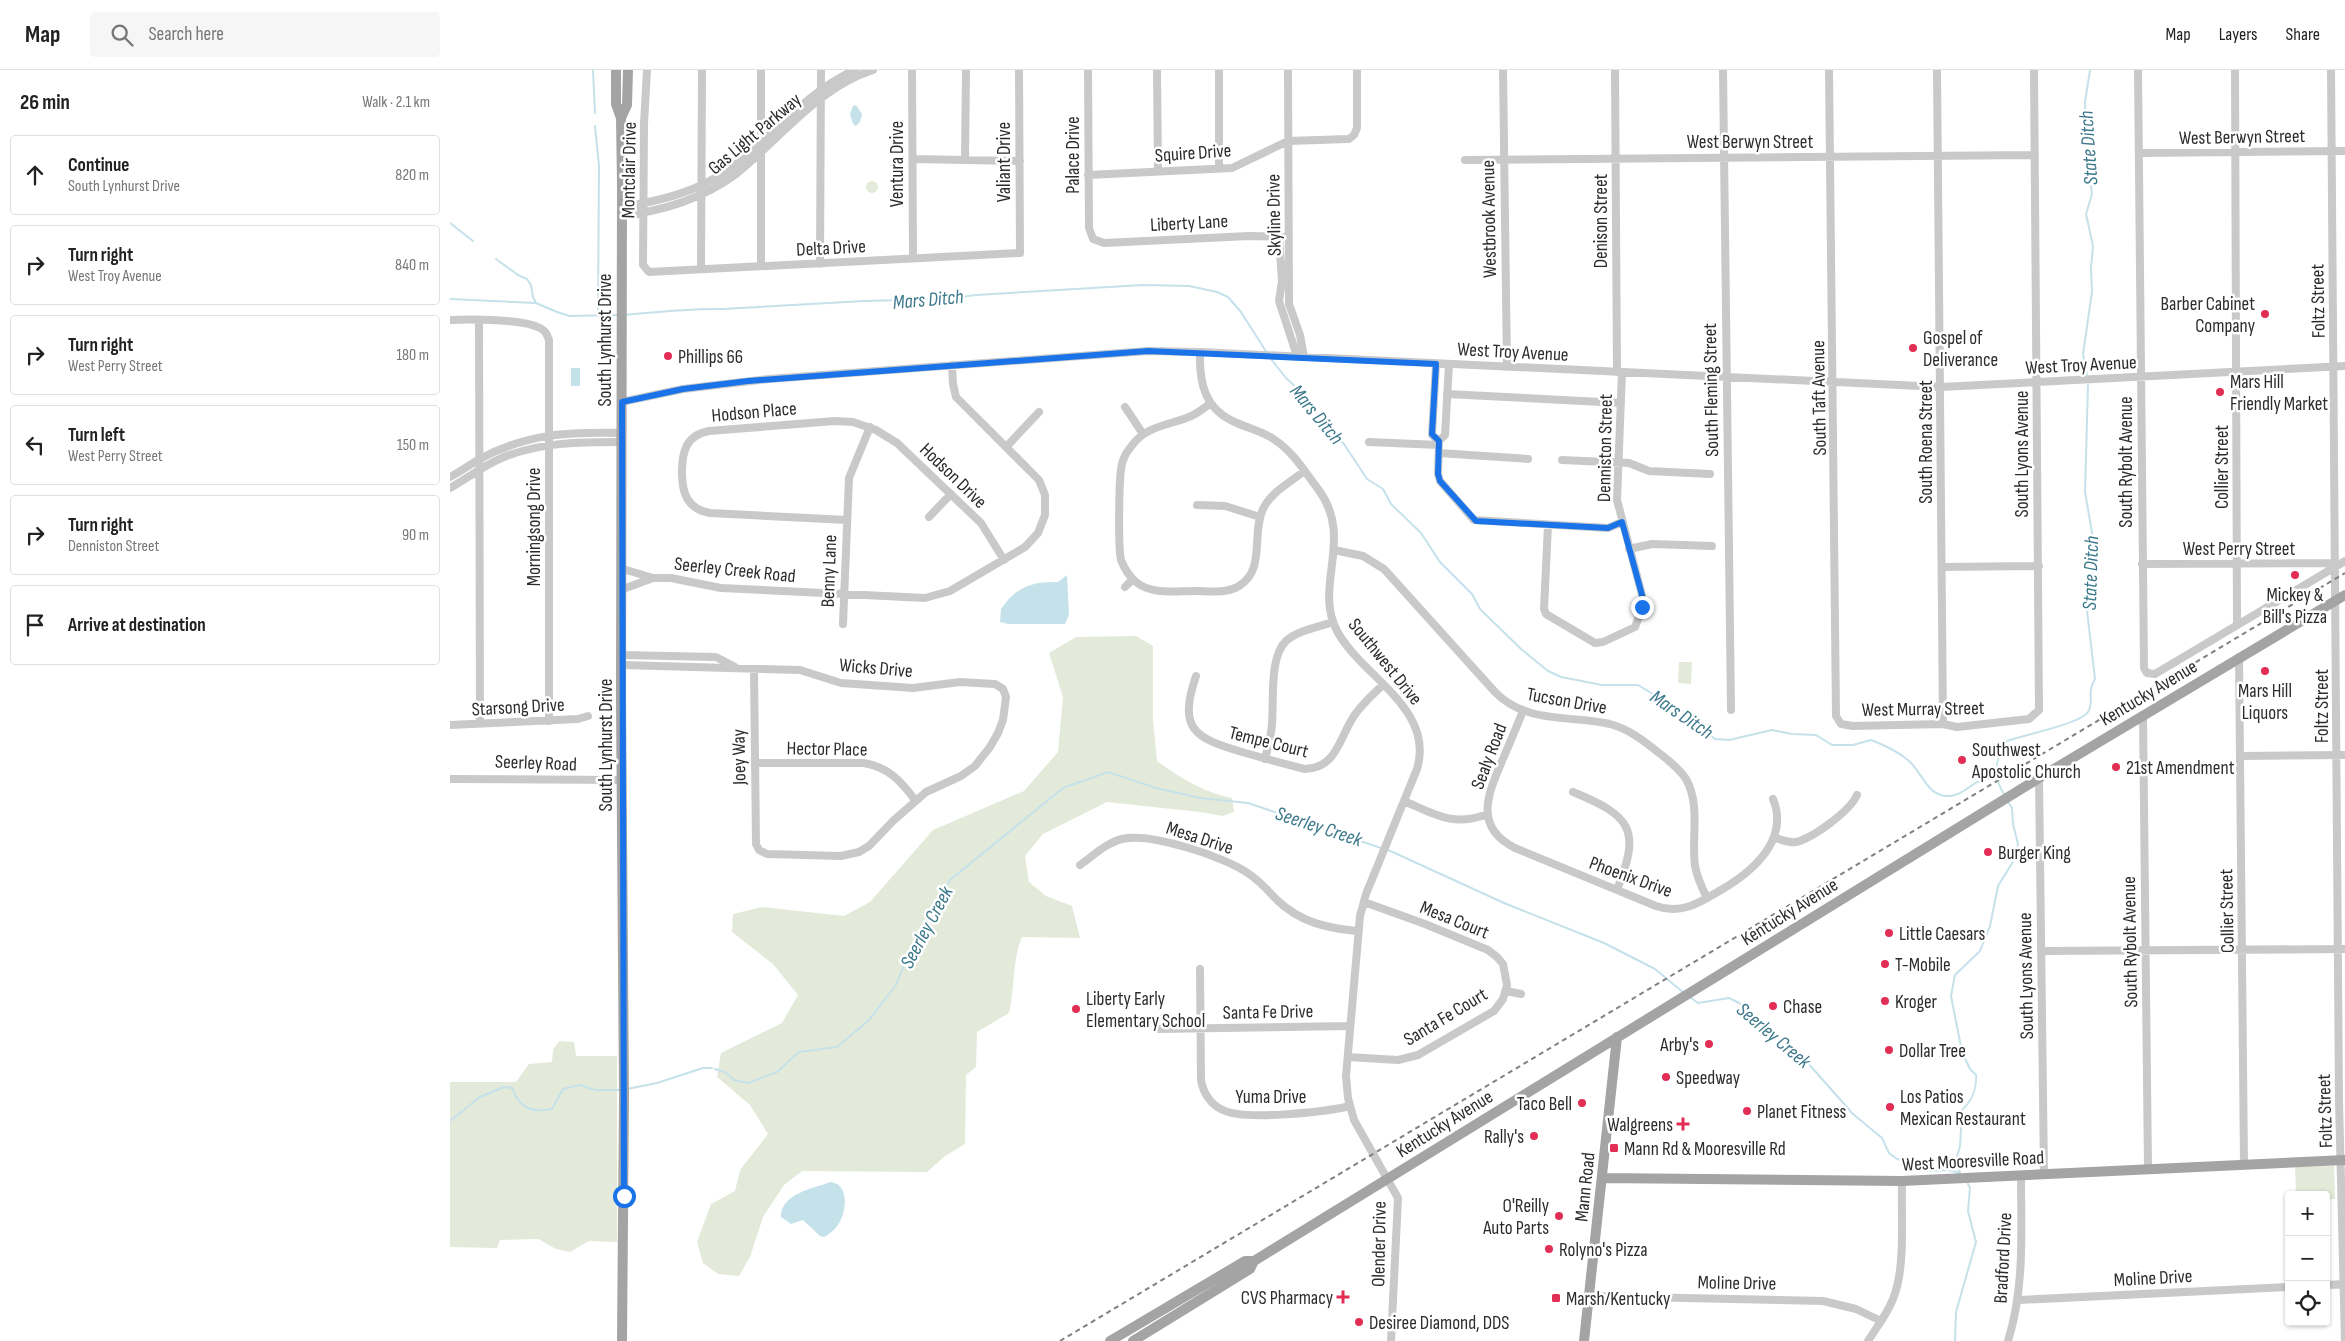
<!DOCTYPE html>
<html lang="en">
<head>
<meta charset="utf-8">
<style>
	body { margin:0; font-family:"Sofia Sans Condensed",sans-serif; background:#f6f6f6; color:#222 }
	.controls { position:absolute; right:15px; bottom:15px; display:grid; overflow:hidden; border-radius:5px; box-shadow:0 1px 4px #0004 }
	.controls button { width:45px; height:45px; display:grid; place-items:center; padding:0; border:0; border-bottom:1px solid #e0e0e0; background:#fff; color:#222; font:25px sans-serif }
	.stop { position:absolute; width:15px; height:15px; margin:-11px; border:4px solid #1a73e8; border-radius:50%; background:#fff }
	.stop.end { background:#1a73e8; border-color:#fff; box-shadow:0 1px 5px #0008 }
	.list { margin:0; padding:0; list-style:none }
	h2 { display:flex; justify-content:space-between; align-items:center; height:65px; margin:0; padding:0 20px; font-size:21px }
	h2 small { font-size:16px; font-weight:400; color:#767676 }
	.list li { display:grid; grid-template-columns:32px 1fr auto; gap:15px; align-items:center; box-sizing:border-box; height:80px; margin:0 10px 10px; padding:0 10px; border:1px solid #e0e0e0; border-radius:5px }
	.list b { display:block; font-size:19px; white-space:nowrap }
	.list p { margin:0; font-size:16px; white-space:nowrap; color:#767676 }
	.list em { font-size:16px; font-style:normal; color:#767676 }
	.icon { flex:none; width:28px; height:28px; fill:none; stroke:currentColor; stroke-width:2; stroke-linecap:round; stroke-linejoin:round }
	.map { position:relative; flex:none; width:1895px; height:1271px; overflow:hidden }
	header { display:flex; align-items:center; gap:30px; box-sizing:border-box; height:70px; padding:0 25px; background:#fff; border-bottom:1px solid #e0e0e0 }
	header strong { font-size:24px }
	nav { display:flex; gap:28px; margin-inline-start:auto; font-size:18px }
	.search { width:350px; height:45px; background:#f6f6f6; display:flex; align-items:center; gap:12px; box-sizing:border-box; padding:0 18px; border-radius:5px; color:#767676; font-size:19px }
	main { display:flex }
	aside { flex:1; background:#fff }
	.map>svg:first-child { display:block }
	.green { fill:#e4ead9 }
	.water { fill:#c5e1ea }
	.lines { fill:none; stroke-linecap:round; stroke-linejoin:round }
	.stream { stroke:#c5e1ea; stroke-width:2 }
	.minor { stroke:#c9c9c9; stroke-width:8 }
	.major { stroke:#a4a4a4; stroke-width:10 }
	.rail { stroke:#818181; stroke-width:2; stroke-dasharray:5 4; stroke-linecap:butt }
	.route { stroke:#1a73e8; stroke-width:6 }
	.poi-dot { fill:#e22e55; stroke:#fff; stroke-width:2 }
	.labels { text-anchor:middle; stroke-width:5; stroke-linejoin:round; paint-order:stroke }
	.street-label { font-size:19px; fill:#2c2c2c; stroke:#fff }
	.poi-label { font-size:19px; fill:#2c2c2c; stroke:#fff; text-anchor:start }
	.water-label { font-size:20px; font-style:italic; fill:#3c788c; stroke:#fff }
</style>
</head>
<body>
<header>
<strong>Map</strong>
<div class="search"><svg class="icon" aria-label="search" viewBox="0 0 24 24"><circle cx="10" cy="10" r="6"/><path d="M15 15l6 6"/></svg>Search here</div>
<nav><a>Map</a><a>Layers</a><a>Share</a></nav>
</header>
<main>
<aside>
<h2>26 min<small>Walk · 2.1 km</small></h2>
<ul class="list">
<li><svg class="icon" aria-label="ahead" viewBox="0 0 24 24"><path d="M12 20V5M6 11l6-6 6 6"/></svg><div><b>Continue</b><p>South Lynhurst Drive</p></div><em>820 m</em></li>
<li><svg class="icon" aria-label="right" viewBox="0 0 24 24"><path d="M7 20v-9h11M14 6l5 5-5 5"/></svg><div><b>Turn right</b><p>West Troy Avenue</p></div><em>840 m</em></li>
<li><svg class="icon" aria-label="right" viewBox="0 0 24 24"><path d="M7 20v-9h11M14 6l5 5-5 5"/></svg><div><b>Turn right</b><p>West Perry Street</p></div><em>180 m</em></li>
<li><svg class="icon" aria-label="left" viewBox="0 0 24 24"><path d="M17 20v-9H6M10 6l-5 5 5 5"/></svg><div><b>Turn left</b><p>West Perry Street</p></div><em>150 m</em></li>
<li><svg class="icon" aria-label="right" viewBox="0 0 24 24"><path d="M7 20v-9h11M14 6l5 5-5 5"/></svg><div><b>Turn right</b><p>Denniston Street</p></div><em>90 m</em></li>
<li><svg class="icon" aria-label="arrive" viewBox="0 0 24 24"><path d="M6 21V4h12l-3 4 3 4H6"/></svg><div><b>Arrive at destination</b></div></li>
</ul>
</aside>
<div class="map">
<svg width="1895" height="1271" viewBox="0 0 1895 1271">
	<rect width="100%" height="100%" fill="#fff"/>
	<path class="green" d="M416 117a6 6 0 1 1 12 0a6 6 0 1 1-12 0Z
		M686,566L703,576V650L707,691C730,708 753,722 782,728L784,742L773,746L750,742L657,732L593,764L575,786L579,812L596,826L622,836L630,868L572,867C562,891 565,918 559,943L527,962L526,997L516,1005L515,1074L495,1086L477,1102L352,1101L334,1115L313,1147L300,1187L289,1206L268,1204L253,1193L247,1172L261,1134L285,1121L290,1100L318,1064L300,1035L267,1007L271,983L332,953L348,925L323,894L282,862L283,844L312,837L394,846L420,832L483,760L574,721L608,682L613,627L599,583L626,567Z
		M1229,592H1242L1241,614L1228,613Z
		M109,971L124,972L126,986H167V1172L139,1171L120,1182L106,1179L88,1169L50,1170L47,1178L0,1177V1012H66L79,994L102,992L103,980Z
		M1884,1096L1885,1129L1876,1130V1125H1846L1845,1097Z"/>
	<path class="water" d="M406,35L412,44L410,52L406,56L403,54L400,44L403,36Z
		M121,298H130V316H121Z
		M617,505L619,545L615,554H558L550,552L551,539C566,517 582,511 608,512Z
		M381,1112C401,1115 396,1145 387,1156C384,1161 379,1164 374,1167L370,1166L353,1150L341,1154L331,1147C330,1124 364,1118 381,1112Z"/>
	<g class="lines">
		<path class="stream" d="M143,0L145,43
			M145,56L149,96L148,242L152,246
			M0,153L23,171
			M46,189L68,205L77,209L81,215L83,227L86,233L107,242L120,246L167,245
			M0,229L85,233
			M175,245C207,242 240,238 273,239L414,231L494,229L526,225L693,215L739,216L767,222L778,227L791,242L817,283
			M821,289L836,308L862,332L869,350L894,374L917,409L933,419L941,434L971,463L990,492L1022,524L1030,539L1071,579L1098,601L1111,607L1152,615H1188L1239,646L1265,669L1279,670L1322,660L1342,664L1366,665L1382,675H1403L1421,670C1434,675 1451,683 1461,693C1472,704 1479,726 1496,726C1509,727 1517,718 1527,712C1533,709 1540,709 1546,708
			M1637,305L1633,284L1642,222L1641,198L1643,176L1636,144L1642,124L1637,80L1635,32L1640,0
			M1554,724C1542,706 1545,689 1557,671C1573,665 1630,654 1638,642C1645,630 1636,624 1645,609L1636,532L1642,518L1643,492V468L1635,422L1638,315
			M936,779L1054,833L1154,873L1205,899L1234,923
			M1240,927L1248,933L1279,928L1289,933L1349,983L1403,1044L1432,1068L1439,1083L1447,1089L1472,1095L1480,1101L1499,1100L1510,1103
			M265,999L275,1002L284,1010L298,1013L327,1002L349,982L387,977L419,950L446,915L457,888L500,810L613,718L658,702L706,718L750,728L798,733L931,778
			M177,1019L207,1013L253,998H262
			M0,1051L30,1027L54,1017L62,1018C69,1038 82,1043 102,1039L113,1019L130,1015L145,1020H170
			M1510,1102L1505,1094L1510,1076L1512,1040C1522,1031 1527,1018 1526,1005L1520,999L1512,982L1501,926L1505,905L1530,881L1540,856L1548,816L1564,790L1568,774L1563,754L1562,738L1557,730
			M1505,1271L1506,1242L1526,1172L1518,1141L1520,1118L1518,1114"/>
		<path class="minor" d="M197,0L194,54L193,195L199,202L570,183L569,0
			M462,0L463,188
			M638,0L639,158L643,169L654,173L799,166L838,167
			M707,0L708,101
			M769,0V98
			M838,0L839,234L850,265L854,287
			M1053,0L1057,297
			M1165,0L1167,302
			M1273,0L1281,640
			M1379,0L1386,646L1391,654L1403,656L1493,654L1507,657L1579,649L1589,640L1584,0
			M1487,0L1493,654
			M1688,0L1694,598L1697,603L1705,604L1895,491
			M1785,0L1787,555
			M1881,0L1889,1031L1895,1271
			M1689,83L1895,81
			M463,89L570,91
			M515,90L516,0
			M1015,90L1585,85
			M638,105L782,98L838,71L899,69L904,65L907,58V0
			M172,137C209,131 248,122 279,99C323,67 354,23 405,0
			M172,145C211,142 254,128 286,104C330,69 367,18 423,0
			M829,167L832,211L829,231L847,286
			M370,194L371,0
			M311,196V0
			M251,199L252,0
			M0,250C21,249 73,249 90,258C96,261 97,265 99,270V651
			M29,250L30,653
			M750,282C749,314 755,340 787,353C800,359 814,362 825,370C843,382 855,402 868,419C905,468 863,516 887,561C912,607 985,638 967,699L916,824L910,846L896,1006L898,1028L904,1050L948,1128L941,1271
			M986,294L982,365L989,371
			M999,294L995,365L989,371L988,404L990,411L1024,450L1158,458L1172,452
			M997,324L1171,333
			M171,332L233,319L319,309L698,281L750,282L1491,317L1895,296
			M761,333C754,338 747,344 739,347C716,356 695,356 680,378C675,384 672,391 671,399C669,414 668,476 671,490C674,498 679,506 686,512C702,525 724,521 744,521C758,521 776,524 789,516C816,500 801,464 813,439C821,422 840,413 854,401
			M675,337L693,364
			M919,372L989,375
			M557,376L589,342
			M989,383L1078,389
			M1112,390L1179,393L1199,401L1260,404
			M0,407C10,402 19,395 30,389C78,363 119,362 172,363
			M0,418C18,408 34,395 54,387C92,372 131,372 172,372
			M747,435L775,436L810,447
			M479,447L501,424
			M397,450L260,443C237,439 232,423 232,402C232,382 236,365 259,361L385,351L403,352L426,360L447,373L531,453L554,490
			M1098,455L1094,539L1096,544L1145,573L1153,572L1185,557L1193,536L1192,525L1167,430L1172,302
			M1179,479L1202,474L1262,476
			M884,480L913,486L934,499L1045,622C1076,654 1120,645 1160,654C1179,659 1194,671 1209,683C1219,691 1229,698 1236,709C1251,736 1241,767 1245,796C1247,807 1252,818 1257,828
			M1692,494L1886,493
			M1492,497L1589,496
			M173,499L203,508H221L271,518L475,528L500,521L575,477L588,463L595,445V425L589,410L506,327L503,314L502,295
			M675,517L683,509
			M173,519L203,508
			M393,554L399,408L420,357
			M172,585L266,587L285,597
			M1789,587L1794,1095
			M172,595L350,600L391,613L463,618L510,612L545,614L553,619L556,627L553,650L548,663L540,677L525,696L511,706L476,722L443,751L419,776L409,782L391,786L317,784L309,780L306,774L304,599
			M746,606C728,659 744,668 792,682C813,688 834,694 855,699C887,698 889,668 904,646C912,634 922,625 933,615
			M1073,641C1066,658 1059,675 1052,691C1038,724 1023,757 1065,778L1206,836C1231,845 1249,833 1271,820C1302,802 1340,770 1323,729
			M1693,645L1698,1099
			M0,655L128,649L138,646
			M1791,686L1895,685
			M815,689C818,677 821,666 822,654C824,631 819,587 836,571C848,560 869,557 883,552
			M304,693H414C438,697 451,711 465,730
			M1589,708L1594,1105
			M0,709L172,710
			M1123,722C1182,746 1191,760 1167,820
			M954,731C986,745 1003,757 1038,744
			M1324,767C1331,770 1338,773 1346,772C1363,768 1400,741 1407,725
			M630,795C643,786 656,773 672,769C700,762 776,787 799,804C810,811 818,821 827,830C850,852 876,858 907,861
			M1591,881L1895,879
			M750,899L751,1010C753,1023 761,1035 773,1040C794,1051 875,1042 900,1036
			M1056,921L1071,924
			M707,959L900,956
			M898,987L948,990L968,985L1044,941L1053,929L1057,915L1053,894L1047,887L1038,880L975,854L914,832
			M1876,1215L1894,1214
			M1139,1226L1373,1231L1406,1239L1431,1251
			M1569,1230L1839,1217
			M1418,1271C1428,1255 1441,1239 1446,1220C1455,1191 1451,1143 1452,1111
			M1558,1271C1575,1216 1571,1162 1571,1105"/>
		<path class="major" d="M166,0V34L171,48L172,114L171,628L174,1027L172,1271
			M171,48L177,35L178,0
			M1152,1108L1452,1111L1895,1090
			M660,1271L795,1191H804L1589,708L1895,525
			M683,1271L800,1199L804,1191
			M1134,1271L1167,967"/>
		<path class="rail" d="M610,1271L1895,503"/>
	</g>
	<g class="lines">
		<path class="route" d="M174,1126L172,332L233,319L298,311L698,281L986,294L982,364L989,371L988,404L990,411L1026,451L1158,458L1172,452L1192,525V537"/>
	</g>
	<g class="poi-dot">
		<circle cx="1815" cy="244" r="5"/>
		<circle cx="1463" cy="278" r="5"/>
		<circle cx="218" cy="286" r="5"/>
		<circle cx="1770" cy="322" r="5"/>
		<circle cx="1845" cy="505" r="5"/>
		<circle cx="1815" cy="601" r="5"/>
		<circle cx="1512" cy="690" r="5"/>
		<circle cx="1666" cy="697" r="5"/>
		<circle cx="1538" cy="782" r="5"/>
		<circle cx="1439" cy="863" r="5"/>
		<circle cx="1435" cy="894" r="5"/>
		<circle cx="1435" cy="931" r="5"/>
		<circle cx="1323" cy="936" r="5"/>
		<circle cx="626" cy="939" r="5"/>
		<circle cx="1259" cy="974" r="5"/>
		<circle cx="1439" cy="980" r="5"/>
		<circle cx="1216" cy="1007" r="5"/>
		<circle cx="1132" cy="1033" r="5"/>
		<circle cx="1440" cy="1037" r="5"/>
		<circle cx="1297" cy="1041" r="5"/>
		<path d="M1230.5 1046.5h5v5h5v5h-5v5h-5v-5h-5v-5h5z"/>
		<circle cx="1084" cy="1066" r="5"/>
		<rect x="1159" y="1073" width="10" height="10" rx="2.5"/>
		<circle cx="1109" cy="1146" r="5"/>
		<circle cx="1099" cy="1179" r="5"/>
		<path d="M890.5 1219.5h5v5h5v5h-5v5h-5v-5h-5v-5h5z"/>
		<rect x="1101" y="1223" width="10" height="10" rx="2.5"/>
		<circle cx="909" cy="1252" r="5"/>
	</g>
	<g class="labels">
		<g class="street-label">
			<text transform="translate(304 63) rotate(-40)" y="7">Gas Light Parkway</text>
			<text transform="translate(1792 66) rotate(-1)" y="7">West Berwyn Street</text>
			<text x="1300" y="78">West Berwyn Street</text>
			<text transform="translate(743 82) rotate(-4)" y="7">Squire Drive</text>
			<text transform="translate(622 85) rotate(-90)" y="7">Palace Drive</text>
			<text transform="translate(553 92) rotate(-90)" y="7">Valiant Drive</text>
			<text transform="translate(446 94) rotate(-90)" y="7">Ventura Drive</text>
			<text transform="translate(178 100) rotate(-89)" y="7">Montclair Drive</text>
			<text transform="translate(823 145) rotate(-91)" y="7">Skyline Drive</text>
			<text transform="translate(1038 149) rotate(-91)" y="7">Westbrook Avenue</text>
			<text transform="translate(1150 151) rotate(-90)" y="7">Denison Street</text>
			<text transform="translate(739 152) rotate(-3)" y="7">Liberty Lane</text>
			<text transform="translate(381 177) rotate(-3)" y="7">Delta Drive</text>
			<text transform="translate(1867 231) rotate(-91)" y="7">Foltz Street</text>
			<text transform="translate(154 270) rotate(-90)" y="7">South Lynhurst Drive</text>
			<text transform="translate(1063 281) rotate(3)" y="7">West Troy Avenue</text>
			<text transform="translate(1631 294) rotate(-3)" y="7">West Troy Avenue</text>
			<text transform="translate(1260 320) rotate(-91)" y="7">South Fleming Street</text>
			<text transform="translate(1368 328) rotate(-91)" y="7">South Taft Avenue</text>
			<text transform="translate(304 341) rotate(-5)" y="7">Hodson Place</text>
			<text transform="translate(1475 372) rotate(-90)" y="7">South Roena Street</text>
			<text transform="translate(1154 378) rotate(-89)" y="7">Denniston Street</text>
			<text transform="translate(1571 384) rotate(-90)" y="7">South Lyons Avenue</text>
			<text transform="translate(1675 392) rotate(-90)" y="7">South Rybolt Avenue</text>
			<text transform="translate(1771 397) rotate(-90)" y="7">Collier Street</text>
			<text transform="translate(504 405) rotate(44)" y="7">Hodson Drive</text>
			<text transform="translate(83 457) rotate(-90)" y="7">Morningsong Drive</text>
			<text x="1789" y="485">West Perry Street</text>
			<text transform="translate(285 499) rotate(6)" y="7">Seerley Creek Road</text>
			<text transform="translate(378 501) rotate(-88)" y="7">Benny Lane</text>
			<text transform="translate(936 591) rotate(51)" y="7">Southwest Drive</text>
			<text transform="translate(426 597) rotate(5)" y="7">Wicks Drive</text>
			<text transform="translate(1698 622) rotate(-31)" y="7">Kentucky Avenue</text>
			<text transform="translate(1117 630) rotate(10)" y="7">Tucson Drive</text>
			<text transform="translate(68 636) rotate(-3)" y="7">Starsong Drive</text>
			<text transform="translate(1871 636) rotate(-90)" y="7">Foltz Street</text>
			<text transform="translate(1473 638) rotate(-1)" y="7">West Murray Street</text>
			<text transform="translate(819 671) rotate(14)" y="7">Tempe Court</text>
			<text transform="translate(155 675) rotate(-90)" y="7">South Lynhurst Drive</text>
			<text transform="translate(377 678) rotate(1)" y="7">Hector Place</text>
			<text transform="translate(1038 686) rotate(-69)" y="7">Sealy Road</text>
			<text transform="translate(288 687) rotate(-91)" y="7">Joey Way</text>
			<text transform="translate(86 692) rotate(2)" y="7">Seerley Road</text>
			<text transform="translate(750 767) rotate(18)" y="7">Mesa Drive</text>
			<text transform="translate(1181 806) rotate(20)" y="7">Phoenix Drive</text>
			<text transform="translate(1339 841) rotate(-32)" y="7">Kentucky Avenue</text>
			<text transform="translate(1776 841) rotate(-91)" y="7">Collier Street</text>
			<text transform="translate(1005 849) rotate(22)" y="7">Mesa Court</text>
			<text transform="translate(1679 872) rotate(-91)" y="7">South Rybolt Avenue</text>
			<text transform="translate(1575 906) rotate(-91)" y="7">South Lyons Avenue</text>
			<text transform="translate(818 941) rotate(-1)" y="7">Santa Fe Drive</text>
			<text transform="translate(995 946) rotate(-31)" y="7">Santa Fe Court</text>
			<text x="821" y="1033">Yuma Drive</text>
			<text transform="translate(1874 1041) rotate(-92)" y="7">Foltz Street</text>
			<text transform="translate(994 1053) rotate(-32)" y="7">Kentucky Avenue</text>
			<text transform="translate(1523 1090) rotate(-3)" y="7">West Mooresville Road</text>
			<text transform="translate(1134 1117) rotate(-84)" y="7">Mann Road</text>
			<text transform="translate(928 1174) rotate(-89)" y="7">Olender Drive</text>
			<text transform="translate(1552 1188) rotate(-87)" y="7">Bradford Drive</text>
			<text transform="translate(1703 1207) rotate(-3)" y="7">Moline Drive</text>
			<text transform="translate(1287 1212) rotate(1)" y="7">Moline Drive</text>
		</g>
		<g class="poi-label">
			<text x="1805" y="240" text-anchor="end">Barber Cabinet<tspan x="1805" dy="22">Company</tspan></text>
			<text x="1473" y="274">Gospel of<tspan x="1473" dy="22">Deliverance</tspan></text>
			<text x="228" y="293">Phillips 66</text>
			<text x="1780" y="318">Mars Hill<tspan x="1780" dy="22">Friendly Market</tspan></text>
			<text x="1845" y="531" text-anchor="middle">Mickey &amp;<tspan x="1845" dy="22">Bill's Pizza</tspan></text>
			<text x="1815" y="627" text-anchor="middle">Mars Hill<tspan x="1815" dy="22">Liquors</tspan></text>
			<text x="1522" y="686">Southwest<tspan x="1522" dy="22">Apostolic Church</tspan></text>
			<text x="1676" y="704">21st Amendment</text>
			<text x="1548" y="789">Burger King</text>
			<text x="1449" y="870">Little Caesars</text>
			<text x="1445" y="901">T-Mobile</text>
			<text x="636" y="935">Liberty Early<tspan x="636" dy="22">Elementary School</tspan></text>
			<text x="1445" y="938">Kroger</text>
			<text x="1333" y="943">Chase</text>
			<text x="1249" y="981" text-anchor="end">Arby's</text>
			<text x="1449" y="987">Dollar Tree</text>
			<text x="1226" y="1014">Speedway</text>
			<text x="1450" y="1033">Los Patios<tspan x="1450" dy="22">Mexican Restaurant</tspan></text>
			<text x="1122" y="1040" text-anchor="end">Taco Bell</text>
			<text x="1307" y="1048">Planet Fitness</text>
			<text x="1223" y="1061" text-anchor="end">Walgreens</text>
			<text x="1074" y="1073" text-anchor="end">Rally's</text>
			<text x="1174" y="1085">Mann Rd &amp; Mooresville Rd</text>
			<text x="1099" y="1142" text-anchor="end">O'Reilly<tspan x="1099" dy="22">Auto Parts</tspan></text>
			<text x="1109" y="1186">Rolyno's Pizza</text>
			<text x="883" y="1234" text-anchor="end">CVS Pharmacy</text>
			<text x="1116" y="1235">Marsh/Kentucky</text>
			<text x="919" y="1259">Desiree Diamond, DDS</text>
		</g>
		<g class="water-label">
			<text transform="translate(1638 78) rotate(-94)" y="7">State Ditch</text>
			<text transform="translate(478 229) rotate(-5)" y="7">Mars Ditch</text>
			<text transform="translate(867 344) rotate(50)" y="7">Mars Ditch</text>
			<text transform="translate(1640 503) rotate(-88)" y="7">State Ditch</text>
			<text transform="translate(1232 644) rotate(34)" y="7">Mars Ditch</text>
			<text transform="translate(869 756) rotate(18)" y="7">Seerley Creek</text>
			<text transform="translate(476 857) rotate(-62)" y="7">Seerley Creek</text>
			<text transform="translate(1324 965) rotate(40)" y="7">Seerley Creek</text>
		</g>
	</g>
</svg>
<div class="controls">
<button>+</button>
<button>−</button>
<button><svg class="icon" aria-label="locate" viewBox="0 0 24 24"><circle cx="12" cy="12" r="6"/><path d="M12 2v4M12 18v4M2 12h4M18 12h4"/></svg></button>
</div>
<div class="stop" style="left:174px;top:1126px"></div>
<div class="stop end" style="left:1192px;top:537px"></div>
</div>
</main>
</body>
</html>
